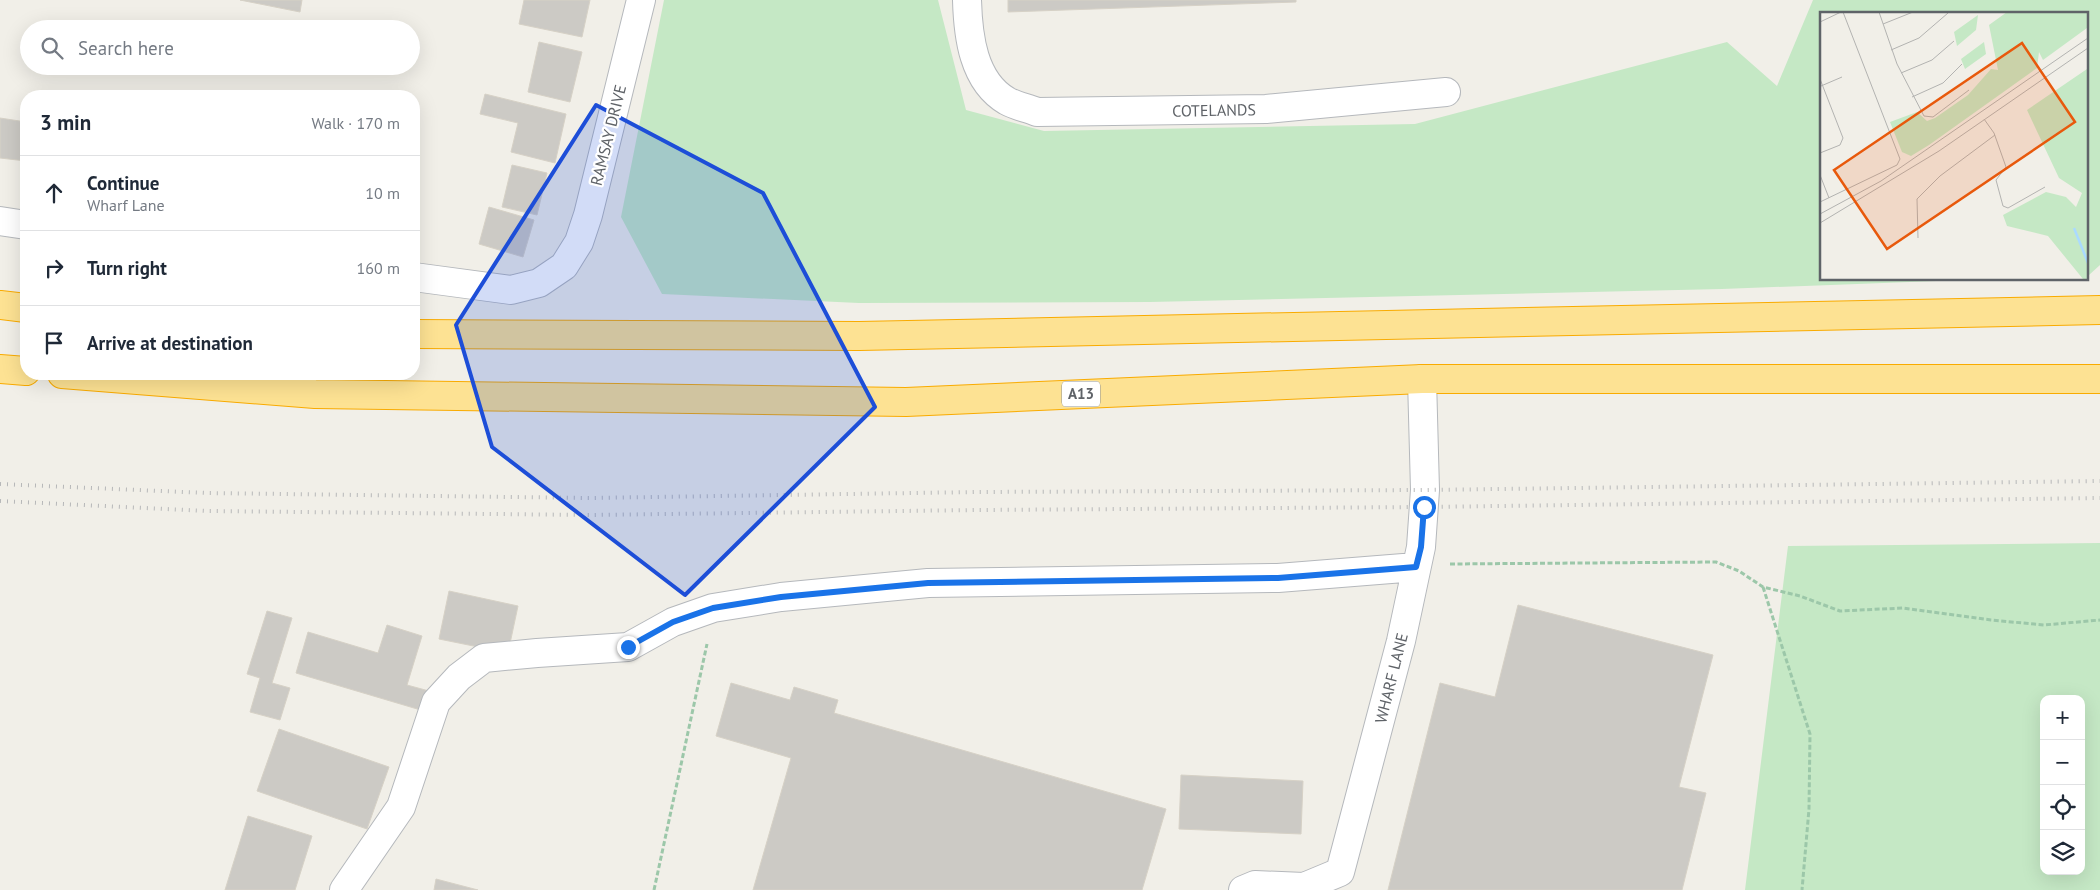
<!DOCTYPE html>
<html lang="en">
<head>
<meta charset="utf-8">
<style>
	body { margin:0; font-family:"PT Sans",sans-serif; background:#f6f6f7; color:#1f2937 }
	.controls { position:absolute; right:15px; bottom:15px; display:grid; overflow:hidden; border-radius:10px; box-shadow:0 5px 20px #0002 }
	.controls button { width:45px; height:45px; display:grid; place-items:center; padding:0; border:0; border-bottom:1px solid #e0e1e3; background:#fff; color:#1f2937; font:25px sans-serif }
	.stop { position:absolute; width:15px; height:15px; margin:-11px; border:4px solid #1a73e8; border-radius:50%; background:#fff }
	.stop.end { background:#1a73e8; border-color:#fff; box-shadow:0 1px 5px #0008 }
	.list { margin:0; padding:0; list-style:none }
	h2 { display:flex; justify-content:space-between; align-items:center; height:65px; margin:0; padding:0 20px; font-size:21px }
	h2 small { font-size:16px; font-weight:400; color:#747a83 }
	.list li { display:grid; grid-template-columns:32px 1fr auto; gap:15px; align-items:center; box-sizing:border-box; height:75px; padding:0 20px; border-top:1px solid #e0e1e3 }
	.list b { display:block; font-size:19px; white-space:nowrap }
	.list p { margin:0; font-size:16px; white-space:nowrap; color:#747a83 }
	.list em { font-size:16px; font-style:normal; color:#747a83 }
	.icon { flex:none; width:28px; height:28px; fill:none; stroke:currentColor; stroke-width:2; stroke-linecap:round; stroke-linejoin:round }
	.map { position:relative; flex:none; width:2100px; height:890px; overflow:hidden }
	.search { position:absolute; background:#fff; box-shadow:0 5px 20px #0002; left:20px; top:20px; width:400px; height:55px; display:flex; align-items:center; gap:12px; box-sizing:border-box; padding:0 18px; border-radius:28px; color:#747a83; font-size:19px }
	.panel { position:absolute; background:#fff; box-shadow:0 5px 20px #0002; left:20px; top:90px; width:400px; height:290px; border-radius:20px }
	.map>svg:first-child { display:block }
	.green { fill:#c5e8c5; fill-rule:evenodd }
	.building { fill:#cccac5; stroke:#d6d1c6 }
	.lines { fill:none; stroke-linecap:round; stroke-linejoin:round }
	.minor-casing { stroke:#b5b8bc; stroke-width:30 }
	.highway-casing { stroke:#f9ab00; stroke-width:30 }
	.path { stroke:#9cc7a9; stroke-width:3; stroke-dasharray:5 2.5; stroke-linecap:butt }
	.minor { stroke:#fff; stroke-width:28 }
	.highway { stroke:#fde293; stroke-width:28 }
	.rail { stroke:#b6b7b8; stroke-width:4; stroke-dasharray:1 6; stroke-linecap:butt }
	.route { stroke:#1a73e8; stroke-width:6 }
	.marked { fill:#1d4ed8; fill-opacity:0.2; stroke:#1d4ed8; stroke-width:4; stroke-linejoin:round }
	.labels { text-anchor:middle; stroke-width:4.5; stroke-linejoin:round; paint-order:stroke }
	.shield { fill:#fff; stroke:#8f9295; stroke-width:1 }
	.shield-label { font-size:15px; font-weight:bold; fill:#5f6368 }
	.street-label { font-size:16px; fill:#5f6368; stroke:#fff }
	.inset-river { fill:none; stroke:#aadaff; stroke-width:2.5 }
	.inset-road { fill:none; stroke:#b3b3b1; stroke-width:1 }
	.view { fill:#e8590c; fill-opacity:0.15; stroke:#e8590c; stroke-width:2.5 }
	.inset-edge { fill:none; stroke:#5f6368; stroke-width:2.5 }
</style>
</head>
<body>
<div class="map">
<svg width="2100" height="890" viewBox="0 0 2100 890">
	<rect width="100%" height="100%" fill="#f1efe8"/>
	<path class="green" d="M664,0H938L966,110L1044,131L1415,124L1727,42L1777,86L1813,0H2100V265L2089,275H2086V14H1821V279H1989L1722,289L1150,302L859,303L662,294L621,217Z
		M2100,543V890H1745L1788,546ZM2044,699H2081V871H2044Z"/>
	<path class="building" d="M240,0H302L300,12Z
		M524,0H590L582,37L519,24Z
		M1008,0H1296V2L1008,12Z
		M539,42L582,52L570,102L528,92Z
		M485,94L566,114L555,163L511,152L518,123L480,114Z
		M0,118L26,122V161L0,158Z
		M512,165L547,173L537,215L502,207Z
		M489,207L534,220L523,257L479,244Z
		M449,591L518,606L508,653L439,639Z
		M1518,605L1713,655L1679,787L1706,793L1682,890H1388L1440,683L1495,697Z
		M267,611L292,618L272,683L290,688L280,720L250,712L260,678L247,674Z
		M387,625L422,636L407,685L429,691L424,711L296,673L308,632L378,653Z
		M731,683L790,700L794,687L838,700L834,713L1166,809L1142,890H753L791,758L716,736Z
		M279,729L389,767L367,829L257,791Z
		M1181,775L1303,781L1301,834L1179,829Z
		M248,816L312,836L295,890H225Z
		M436,879L478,890H434Z"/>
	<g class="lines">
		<g class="minor-casing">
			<path id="minor" d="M967,0C968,36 973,81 1007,101C1016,106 1027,108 1037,112L1266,109L1446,92
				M0,221L26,225
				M414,277L511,290L539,283L564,266L579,242L588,215L641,0
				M344,890L401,807L436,702L459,677L484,658L537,653L628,647L673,622L713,608L781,597L928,583L1278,578L1416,567
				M1243,890L1255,885L1304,887L1340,872L1401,641L1421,547L1425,490L1422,379"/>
		</g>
		<g class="highway-casing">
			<path id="highway" d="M0,305L26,308
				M414,334L859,336L2100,310
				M0,369L26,371
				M62,374L315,394L906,402L1422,379H2100"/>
		</g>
		<path class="path" d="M1450,564L1716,562L1739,571L1763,587L1800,596L1840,611L1903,608L1991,620L2044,625L2100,620
			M1763,587L1810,734L1809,809L1802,890
			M654,890L707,644"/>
		<use href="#minor" class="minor"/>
		<use href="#highway" class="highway"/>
		<path class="rail" d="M0,484L207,493L589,498L977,492L1425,490L2100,481
			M0,501L207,511L589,515L978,510L1424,507L2100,498"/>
	</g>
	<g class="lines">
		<path class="route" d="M628,647L673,622L713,608L781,597L928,583L1278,578L1416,567L1421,547L1424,507"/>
	</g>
	<path class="marked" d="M596,105L763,193L875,407L685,595L492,447L456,325Z"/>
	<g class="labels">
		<rect class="shield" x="1062" y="381.5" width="38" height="25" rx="4"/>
		<g class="shield-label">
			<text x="1081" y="399">A13</text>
		</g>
		<g class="street-label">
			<text transform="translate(1214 110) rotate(-1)" y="6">COTELANDS</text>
			<text transform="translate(608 135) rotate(-76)" y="6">RAMSAY DRIVE</text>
			<text transform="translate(1391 678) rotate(-76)" y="6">WHARF LANE</text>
		</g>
	</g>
	<g transform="translate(1820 12)">
		<rect width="268" height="268" fill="#f1efe8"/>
		<path d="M187,0H267V16L223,48L219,40L217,56L109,133L91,144L82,140L70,110L97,100L107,109L115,106L148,83L171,57L178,58L169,13ZM158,3L156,18L137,34L134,20ZM164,30L166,42L145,57L141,47ZM267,57L268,267H263L228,224L187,214L183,203L226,180L246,185L256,195L262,181L239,166L207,98Z" fill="#c5e8c5"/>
		<path class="inset-river" d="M254,216L268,251"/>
		<path class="inset-road" d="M59,0L77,52L104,104L113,105L149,78M0,10L21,0M63,12L93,0M71,38L99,26L128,1M81,61L112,48L134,29M0,67L23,126L20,133L0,141M1,74L22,65M92,85L123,71L142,52M164,107L174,121L186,155L176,168L183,194L188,196L225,175M0,163L9,186M0,190L77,153L80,147L23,0M0,202L61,169L268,26M0,211L119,139L268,36M98,226L97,187L120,164L175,123"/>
		<path class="view" d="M202,31L255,110L67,237L14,158Z"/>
		<rect width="268" height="268" class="inset-edge"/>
	</g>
</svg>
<div class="controls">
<button>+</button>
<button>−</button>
<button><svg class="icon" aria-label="locate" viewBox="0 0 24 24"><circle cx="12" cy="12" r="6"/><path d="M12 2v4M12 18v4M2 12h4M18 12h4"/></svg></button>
<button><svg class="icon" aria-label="layers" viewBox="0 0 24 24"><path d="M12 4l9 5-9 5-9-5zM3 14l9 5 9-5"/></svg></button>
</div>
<div class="stop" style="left:1424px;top:507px"></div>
<div class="stop end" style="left:628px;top:647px"></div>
<div class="search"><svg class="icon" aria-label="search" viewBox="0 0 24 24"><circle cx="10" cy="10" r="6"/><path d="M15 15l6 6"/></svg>Search here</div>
<section class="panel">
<h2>3 min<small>Walk · 170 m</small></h2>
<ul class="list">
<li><svg class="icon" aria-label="ahead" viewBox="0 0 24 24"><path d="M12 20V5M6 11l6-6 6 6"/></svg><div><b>Continue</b><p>Wharf Lane</p></div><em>10 m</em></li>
<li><svg class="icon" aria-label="right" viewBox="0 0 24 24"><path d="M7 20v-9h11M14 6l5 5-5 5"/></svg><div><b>Turn right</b></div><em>160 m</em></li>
<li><svg class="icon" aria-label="arrive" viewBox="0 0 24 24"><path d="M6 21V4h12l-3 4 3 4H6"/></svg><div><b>Arrive at destination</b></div></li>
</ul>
</section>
</div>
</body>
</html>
